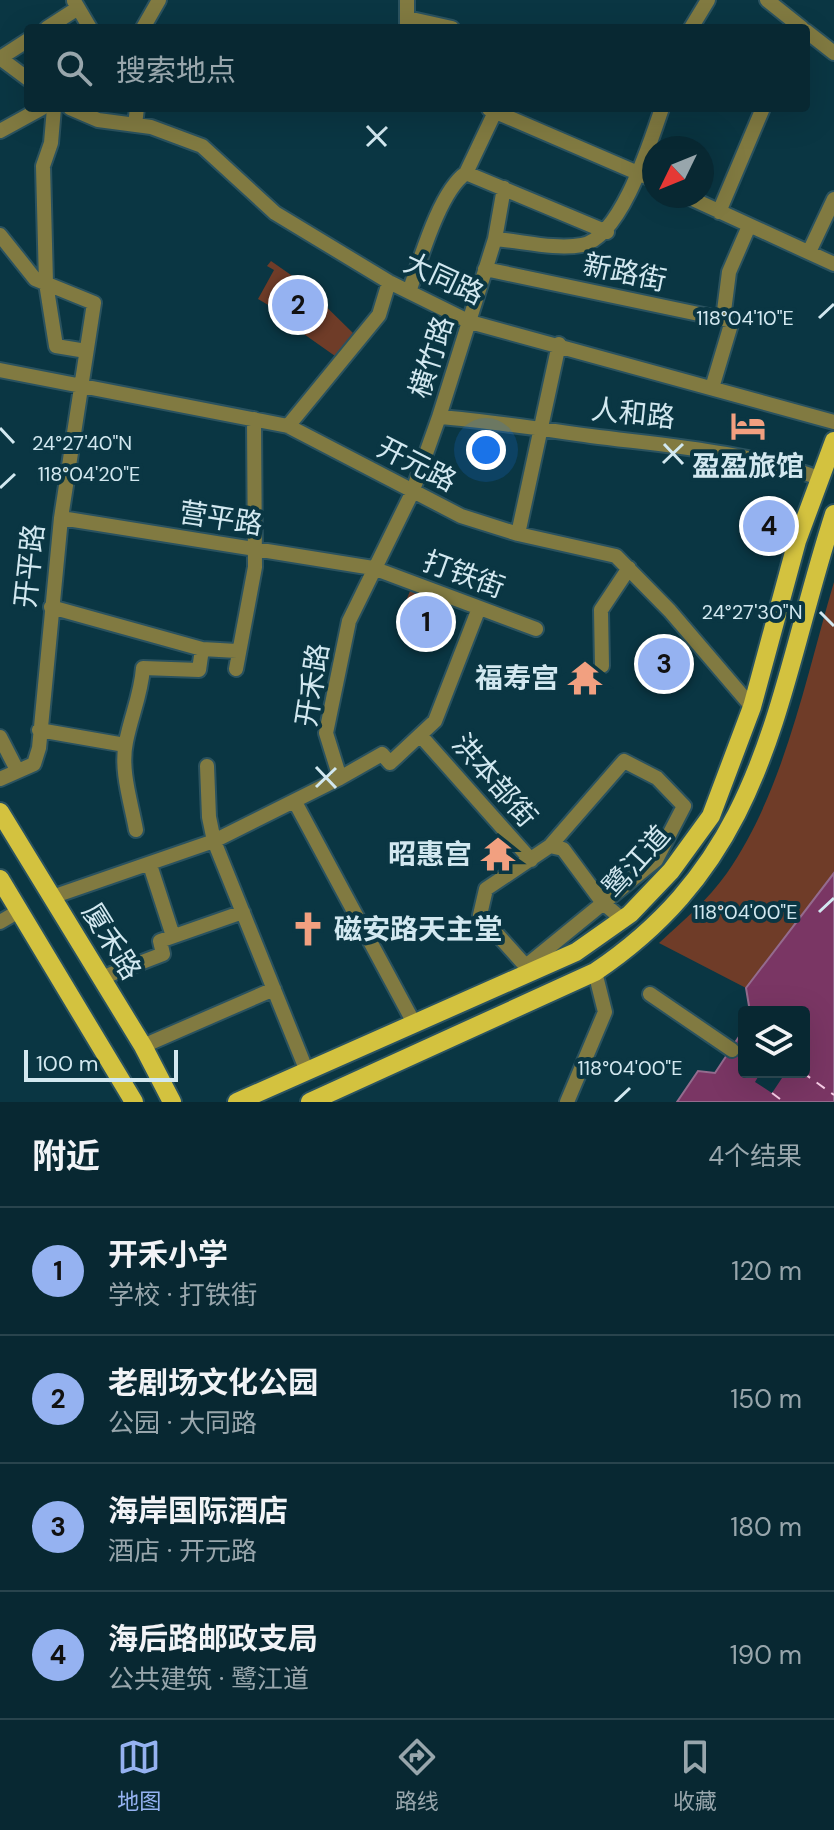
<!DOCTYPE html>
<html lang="zh">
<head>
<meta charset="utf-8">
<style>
	body { margin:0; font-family:"DM Sans","Noto Sans SC",sans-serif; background:#11303a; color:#f1f3f6 }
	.controls { position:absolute; right:24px; bottom:24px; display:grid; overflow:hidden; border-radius:8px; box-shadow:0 8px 32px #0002 }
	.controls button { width:72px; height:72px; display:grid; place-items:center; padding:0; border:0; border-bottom:2px solid #29444d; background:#082832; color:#f1f3f6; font:40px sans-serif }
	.compass { position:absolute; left:642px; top:136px; width:72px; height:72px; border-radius:50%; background:#082832; box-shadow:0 8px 32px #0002; rotate:227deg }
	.scale { position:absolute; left:24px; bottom:20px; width:154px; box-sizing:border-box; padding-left:8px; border:4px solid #d2e8f0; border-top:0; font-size:22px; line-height:28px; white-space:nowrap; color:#d2e8f0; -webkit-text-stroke:6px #0a3643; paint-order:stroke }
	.you { position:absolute; left:486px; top:450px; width:28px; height:28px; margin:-20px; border:6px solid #fff; border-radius:50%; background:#1a73e8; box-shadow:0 0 0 12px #1a73e833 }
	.badge { display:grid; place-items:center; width:52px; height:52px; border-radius:50%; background:#95b2f1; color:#111; font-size:26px; font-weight:700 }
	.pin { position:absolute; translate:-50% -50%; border:4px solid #fff; box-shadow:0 2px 8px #0006 }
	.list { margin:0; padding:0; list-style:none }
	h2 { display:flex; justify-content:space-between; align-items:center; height:104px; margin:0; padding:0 32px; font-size:34px }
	h2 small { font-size:26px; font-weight:400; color:#98a6ac }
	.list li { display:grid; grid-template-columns:52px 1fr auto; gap:24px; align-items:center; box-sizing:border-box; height:128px; padding:0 32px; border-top:2px solid #29444d }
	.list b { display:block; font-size:30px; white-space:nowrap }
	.list p { margin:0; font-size:26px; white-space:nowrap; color:#98a6ac }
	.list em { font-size:26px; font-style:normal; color:#98a6ac }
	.icon { flex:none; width:44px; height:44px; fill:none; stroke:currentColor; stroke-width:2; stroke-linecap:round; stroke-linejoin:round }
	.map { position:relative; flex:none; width:834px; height:1102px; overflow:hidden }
	.search { position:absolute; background:#082832; box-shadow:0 8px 32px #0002; left:24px; right:24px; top:24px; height:88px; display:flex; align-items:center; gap:20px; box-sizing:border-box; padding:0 28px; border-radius:8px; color:#98a6ac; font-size:30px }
	.sheet { height:616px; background:#082832 }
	nav { display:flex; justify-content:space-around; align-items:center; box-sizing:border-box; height:112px; border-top:2px solid #29444d; background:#082832; font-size:22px; color:#98a6ac }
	nav a { display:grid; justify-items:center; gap:4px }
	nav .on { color:#95b2f1 }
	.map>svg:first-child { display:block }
	.green { fill:#6f3c28 }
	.water { fill:#7a3664; stroke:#946b8e; stroke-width:2 }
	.pier { fill:#0a3643 }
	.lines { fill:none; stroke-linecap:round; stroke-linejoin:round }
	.ferry { stroke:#f8cee7; stroke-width:2; stroke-dasharray:10 8; stroke-linecap:butt }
	.minor-casing { stroke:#2a525f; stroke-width:18 }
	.major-casing { stroke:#2a525f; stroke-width:22 }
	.minor { stroke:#817a41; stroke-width:14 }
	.major { stroke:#d3c23f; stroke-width:18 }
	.ticks { fill:none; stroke:#d2e8f0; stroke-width:3 }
	.labels { text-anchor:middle; stroke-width:8; stroke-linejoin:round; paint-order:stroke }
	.street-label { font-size:28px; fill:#d2e8f0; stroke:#0a3643 }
	.poi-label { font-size:28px; font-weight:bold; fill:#d2e8f0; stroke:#0a3643; text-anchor:end }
	.ticks-label { font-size:20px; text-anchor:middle; fill:#d2e8f0; stroke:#0a3643; stroke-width:8; stroke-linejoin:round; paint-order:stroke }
</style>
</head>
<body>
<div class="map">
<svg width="834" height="1102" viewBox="0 0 834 1102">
	<rect width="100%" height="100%" fill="#0a3643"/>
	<path class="green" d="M271,261L301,282L353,333L335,356L274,313L275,309L258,299L274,270L267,266Z
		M834,582V873L746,988L659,943C683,921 708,900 727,873C784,791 806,677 834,582Z
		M410,591L451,607L443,627L402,611Z"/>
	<path class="water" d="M834,873V1102H677L698,1071L715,1073L744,1029V1072H804V1012H750L746,988Z"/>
	<path class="pier" d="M761,1072H786L772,1093L755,1082Z"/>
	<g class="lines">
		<path class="ferry" d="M802,1072L834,1095
			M772,1093L784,1102"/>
		<g class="minor-casing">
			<path id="minor" d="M767,0L802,28
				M74,1L90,28
				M407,18L452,28
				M47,28L78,8
				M143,28L159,0
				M407,28V0
				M691,28L708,0
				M806,31L834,53
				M28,40L0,58L28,79
				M54,108L51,143L43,166L46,283L56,346L86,351
				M70,108L98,120L151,127L202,146L275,213L389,282L470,322L834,422
				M489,109L654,180
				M495,112L466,173L607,232
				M135,125L137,108
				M0,131L42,108
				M686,196L834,264
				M719,212L763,108
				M0,235L35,279L94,303L61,518L39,748L34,764L0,779
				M495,239C522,241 555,250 582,245C621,237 650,143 662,108
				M809,252L834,199
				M485,269L732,321L712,388
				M409,292C420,261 439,192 466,173
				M723,319L729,272L749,226
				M0,370L288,426L461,516L518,534L616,556L670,611L752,707
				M439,417C490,421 540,429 591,436C669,446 744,451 819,478
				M288,426L379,315L389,282
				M61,518L373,568L536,629
				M518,534L559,344
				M51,607L202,649L237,651
				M602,666L601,610L629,568
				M236,669L255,567L254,419
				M39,730L125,745
				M420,735L531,860
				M0,737L17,770
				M207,766L209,817L214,841L306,1069
				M340,778L382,754L390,763L435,721L479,608
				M295,802L414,1023
				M136,830C131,802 120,770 126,742C131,716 141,695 143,668L199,670L202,649
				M150,865L173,936
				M52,897L214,841L340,778L326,733L349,621L412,493L439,417L495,239L504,188
				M0,922L19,911
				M526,966L656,860L684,806L657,778L624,761L550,846
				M531,972L480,915L486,889L550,846L563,849L603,903L622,919
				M101,978L163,954L160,941L243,912
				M650,994L732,1050
				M143,1046L274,989
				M567,1102L605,1012L595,972"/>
		</g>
		<g class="major-casing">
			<path id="major" d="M0,812L143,1046L172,1102
				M0,879L134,1102
				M237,1102L576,952L630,914L671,871L711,816L752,707L797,541L834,441
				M310,1102L595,972C769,855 775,696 834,514"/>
		</g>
		<use href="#minor" class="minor"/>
		<use href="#major" class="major"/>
	</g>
	<path class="ticks" d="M367,126L386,146M367,146L387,127M819,318L834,304M0,428L14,443M664,444L683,464M663,463L683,444M0,488L15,474M820,612L834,626M316,767L336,788M316,787L336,768M819,912L834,898M615,1102L630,1088"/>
	<defs>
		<g id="hotel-bare" transform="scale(2.76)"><path d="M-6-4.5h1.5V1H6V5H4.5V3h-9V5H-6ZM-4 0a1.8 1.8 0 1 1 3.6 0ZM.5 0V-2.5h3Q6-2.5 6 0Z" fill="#f2a080" stroke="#0a3643" stroke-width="2.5" paint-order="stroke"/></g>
		<g id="temple-bare" transform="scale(2.76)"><path d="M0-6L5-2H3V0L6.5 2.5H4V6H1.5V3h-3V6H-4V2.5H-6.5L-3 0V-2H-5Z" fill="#f2a080" stroke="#0a3643" stroke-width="2.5" paint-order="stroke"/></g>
		<g id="church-bare" transform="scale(2.76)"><path d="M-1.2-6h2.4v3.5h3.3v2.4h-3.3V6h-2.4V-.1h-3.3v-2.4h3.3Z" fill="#f2a080" stroke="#0a3643" stroke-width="2.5" paint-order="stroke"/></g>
	</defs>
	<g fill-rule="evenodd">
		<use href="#hotel-bare" x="748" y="426"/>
		<use href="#temple-bare" x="585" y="678"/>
		<use href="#temple-bare" x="498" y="854"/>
		<use href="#church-bare" x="308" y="929"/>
	</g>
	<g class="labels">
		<g class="street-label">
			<text transform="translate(625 272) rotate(12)" y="10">新路街</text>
			<text transform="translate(444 278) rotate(25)" y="10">大同路</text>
			<text transform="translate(431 357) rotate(-72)" y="10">横竹路</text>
			<text transform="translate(633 413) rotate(6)" y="10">人和路</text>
			<text transform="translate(417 464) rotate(27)" y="10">开元路</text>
			<text transform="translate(221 518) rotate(9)" y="10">营平路</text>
			<text transform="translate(29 566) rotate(-84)" y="10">开平路</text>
			<text transform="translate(464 574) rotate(20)" y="10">打铁街</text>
			<text transform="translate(312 685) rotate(-81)" y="10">开禾路</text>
			<text transform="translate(495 780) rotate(49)" y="10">洪本部街</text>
			<text transform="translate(636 861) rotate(-48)" y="10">鹭江道</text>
			<text transform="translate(112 941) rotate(58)" y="10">厦禾路</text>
		</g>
		<g class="poi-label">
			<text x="748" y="476" text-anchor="middle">盈盈旅馆</text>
			<text x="559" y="688">福寿宫</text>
			<text x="472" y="864">昭惠宫</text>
			<text x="334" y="939" text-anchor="start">磁安路天主堂</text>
		</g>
	</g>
	<g class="ticks-label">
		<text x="745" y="325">118°04'10"E</text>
		<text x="82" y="450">24°27'40"N</text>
		<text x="89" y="481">118°04'20"E</text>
		<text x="752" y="619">24°27'30"N</text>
		<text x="745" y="919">118°04'00"E</text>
		<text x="630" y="1075">118°04'00"E</text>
	</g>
</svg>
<div class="controls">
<button><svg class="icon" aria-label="layers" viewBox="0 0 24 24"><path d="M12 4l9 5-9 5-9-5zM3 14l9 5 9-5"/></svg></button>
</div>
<svg class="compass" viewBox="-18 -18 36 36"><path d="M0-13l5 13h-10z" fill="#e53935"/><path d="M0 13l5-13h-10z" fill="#98a6ac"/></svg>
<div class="scale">100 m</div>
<div class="you"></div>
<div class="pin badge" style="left:426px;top:622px">1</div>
<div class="pin badge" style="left:298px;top:305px">2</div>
<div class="pin badge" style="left:664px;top:664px">3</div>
<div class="pin badge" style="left:769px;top:526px">4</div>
<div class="search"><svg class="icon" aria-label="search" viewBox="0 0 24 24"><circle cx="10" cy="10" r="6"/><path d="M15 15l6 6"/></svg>搜索地点</div>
</div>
<section class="sheet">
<h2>附近<small>4个结果</small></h2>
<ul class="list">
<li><span class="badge">1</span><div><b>开禾小学</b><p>学校 · 打铁街</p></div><em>120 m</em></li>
<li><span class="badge">2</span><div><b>老剧场文化公园</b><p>公园 · 大同路</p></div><em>150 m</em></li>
<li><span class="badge">3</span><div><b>海岸国际酒店</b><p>酒店 · 开元路</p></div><em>180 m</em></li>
<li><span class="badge">4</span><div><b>海后路邮政支局</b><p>公共建筑 · 鹭江道</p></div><em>190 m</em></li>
</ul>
</section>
<nav>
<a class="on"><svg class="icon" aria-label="map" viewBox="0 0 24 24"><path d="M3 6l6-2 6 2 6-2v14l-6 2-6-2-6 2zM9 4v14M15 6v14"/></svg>地图</a>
<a><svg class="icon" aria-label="directions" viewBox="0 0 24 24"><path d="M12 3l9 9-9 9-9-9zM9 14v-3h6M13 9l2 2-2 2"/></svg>路线</a>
<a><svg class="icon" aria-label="saved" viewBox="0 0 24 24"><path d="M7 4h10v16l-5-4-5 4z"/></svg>收藏</a>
</nav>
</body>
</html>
